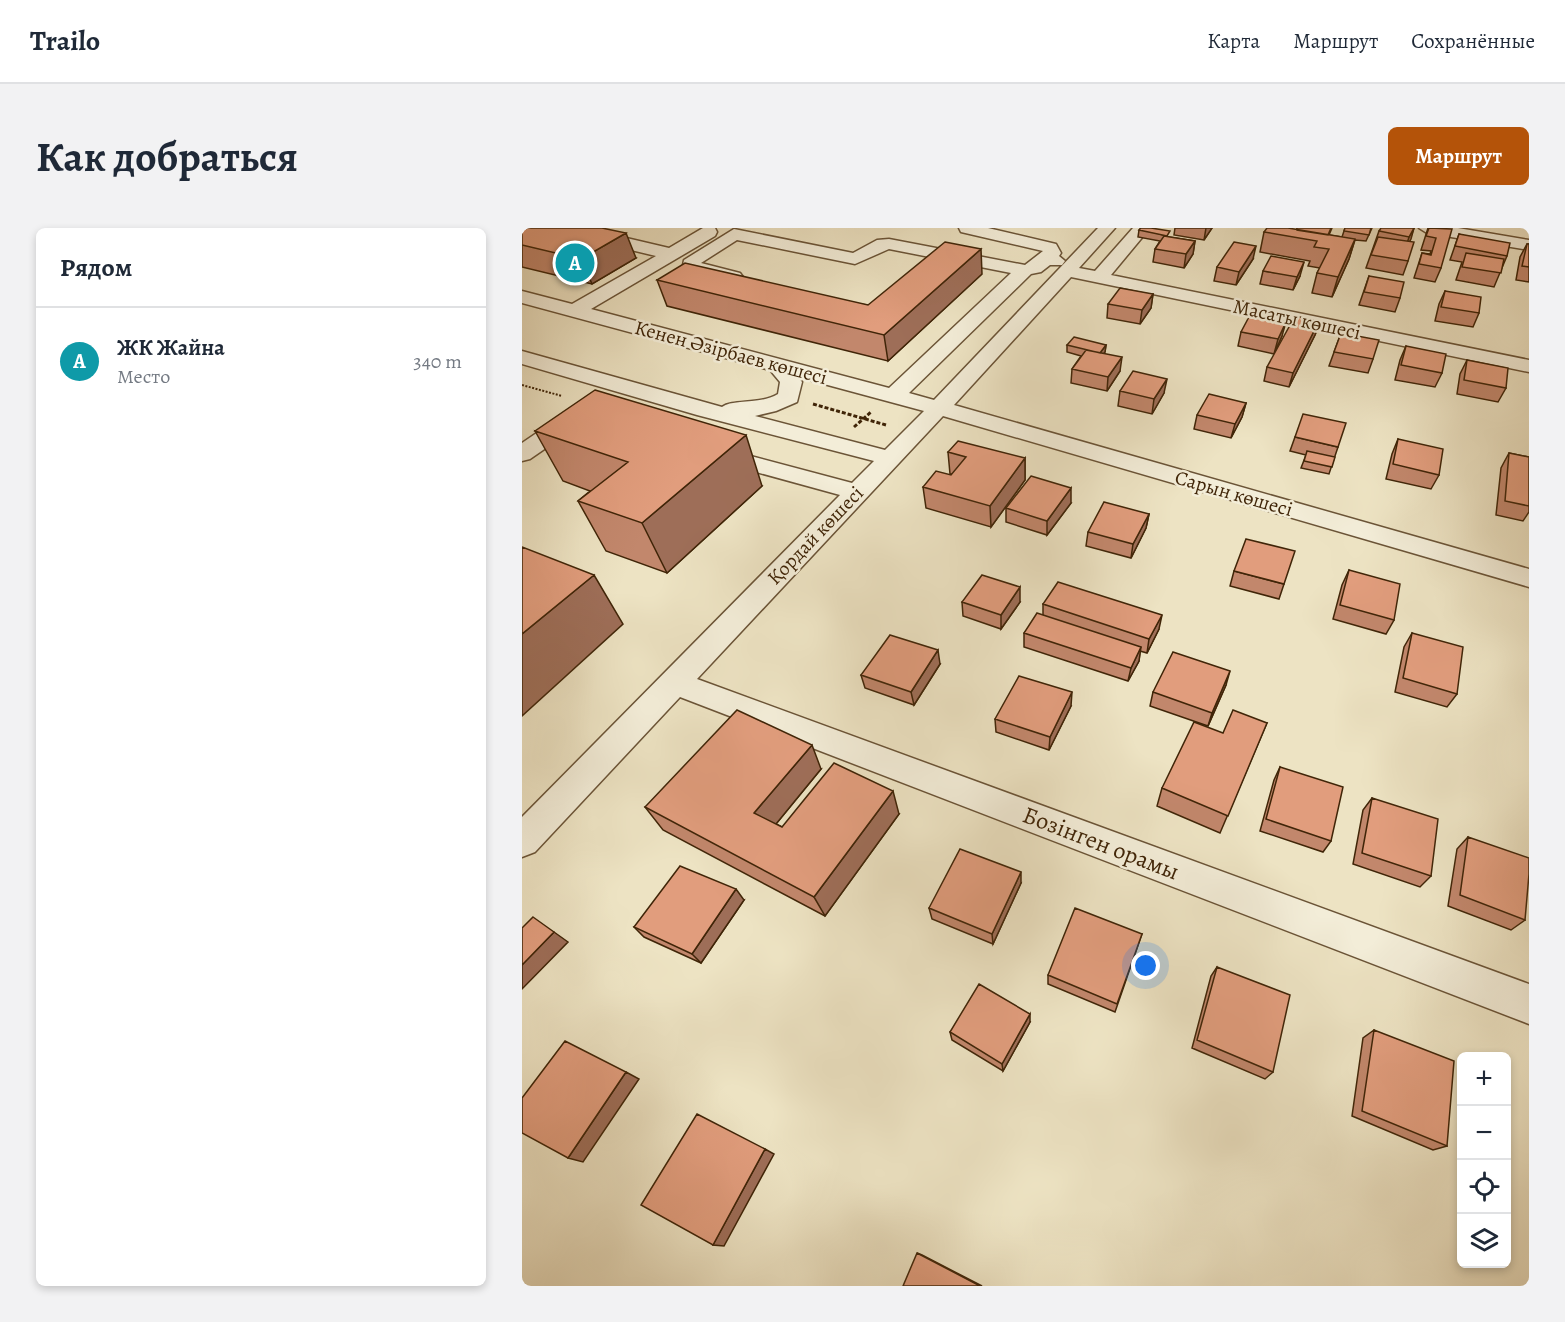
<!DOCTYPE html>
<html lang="ru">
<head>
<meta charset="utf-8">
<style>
	body { margin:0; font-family:Alegreya,serif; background:#f2f2f3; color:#1f2937 }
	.controls { position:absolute; right:18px; bottom:18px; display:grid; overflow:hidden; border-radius:9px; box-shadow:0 3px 9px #0003 }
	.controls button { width:54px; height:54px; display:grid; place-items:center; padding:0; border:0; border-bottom:2px solid #e0e1e3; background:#fff; color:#1f2937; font:30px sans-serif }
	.you { position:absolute; left:624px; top:738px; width:21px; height:21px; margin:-15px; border:4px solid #fff; border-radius:50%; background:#1a73e8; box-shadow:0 0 0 9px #1a73e833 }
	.badge { display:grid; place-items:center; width:39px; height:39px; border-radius:50%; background:#b45309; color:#fff; font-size:20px; font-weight:700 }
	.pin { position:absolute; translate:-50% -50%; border:3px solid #fff; box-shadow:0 2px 6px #0006 }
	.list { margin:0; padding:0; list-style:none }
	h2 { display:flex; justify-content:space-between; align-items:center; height:78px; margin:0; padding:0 24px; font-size:26px }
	h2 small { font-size:20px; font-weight:400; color:#747a83 }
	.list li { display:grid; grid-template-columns:39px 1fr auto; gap:18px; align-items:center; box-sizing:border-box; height:108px; padding:0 24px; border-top:2px solid #e0e1e3 }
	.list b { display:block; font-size:22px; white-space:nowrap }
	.list p { margin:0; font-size:20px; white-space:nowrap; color:#747a83 }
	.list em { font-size:20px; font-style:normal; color:#747a83 }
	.icon { flex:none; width:33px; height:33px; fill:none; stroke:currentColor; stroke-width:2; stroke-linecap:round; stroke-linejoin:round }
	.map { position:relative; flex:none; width:1007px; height:1058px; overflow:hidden; border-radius:9px }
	header { display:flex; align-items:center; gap:36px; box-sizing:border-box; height:84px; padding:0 30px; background:#fff; border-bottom:2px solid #e0e1e3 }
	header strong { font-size:28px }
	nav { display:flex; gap:33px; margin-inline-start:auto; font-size:21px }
	.intro { display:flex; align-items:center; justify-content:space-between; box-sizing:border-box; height:144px; padding:0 36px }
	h1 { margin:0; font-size:42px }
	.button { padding:15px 27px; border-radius:9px; background:#b45309; color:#fff; font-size:21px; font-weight:700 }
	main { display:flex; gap:36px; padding:0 36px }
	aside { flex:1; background:#fff; border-radius:9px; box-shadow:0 3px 9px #0003 }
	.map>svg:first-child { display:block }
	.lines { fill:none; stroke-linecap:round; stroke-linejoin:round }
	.minor-casing { stroke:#6b5437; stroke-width:3 }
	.path-far1 { stroke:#402508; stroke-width:2; stroke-dasharray:2 1.5; stroke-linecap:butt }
	.path { stroke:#402508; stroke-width:3; stroke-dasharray:4 2; stroke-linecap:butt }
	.minor { fill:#f3edd8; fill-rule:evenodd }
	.wall { fill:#c2876c; stroke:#402508; stroke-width:1.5 }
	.shaded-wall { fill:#9e6e58; stroke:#402508; stroke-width:1.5 }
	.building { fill:#e19d7d; stroke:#402508; stroke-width:1.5 }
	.labels { text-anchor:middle; stroke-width:5; stroke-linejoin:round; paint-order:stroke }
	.far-street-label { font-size:20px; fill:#402508; stroke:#f3edd8 }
	.street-label { font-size:24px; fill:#402508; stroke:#f3edd8 }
</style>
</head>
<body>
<header>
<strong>Trailo</strong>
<nav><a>Карта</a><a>Маршрут</a><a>Сохранённые</a></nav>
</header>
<div class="intro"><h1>Как добраться</h1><a class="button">Маршрут</a></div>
<main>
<aside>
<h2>Рядом<small></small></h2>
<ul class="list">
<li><span class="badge" style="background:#0f9aa8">A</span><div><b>ЖК Жайна</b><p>Место</p></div><em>340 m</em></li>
</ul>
</aside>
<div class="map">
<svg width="1007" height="1058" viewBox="0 0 1007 1058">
	<rect width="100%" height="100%" fill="#ede3c3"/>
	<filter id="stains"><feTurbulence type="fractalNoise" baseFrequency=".00333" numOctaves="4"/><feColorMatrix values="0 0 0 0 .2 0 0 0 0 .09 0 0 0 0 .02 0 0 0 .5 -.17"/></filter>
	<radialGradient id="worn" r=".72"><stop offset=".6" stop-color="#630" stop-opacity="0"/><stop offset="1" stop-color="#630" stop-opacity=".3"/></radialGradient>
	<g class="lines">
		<g class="minor-casing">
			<path id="minor" d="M32,0H62L147,20L181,0H193L195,4L193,8L69,81L367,160L489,45L367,21L333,36L215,12L179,35L218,45L221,49L218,53L212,54L168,44L161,37L162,32L212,1L331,25L355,12L367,11L503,37L521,23L439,4L437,0H466L534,16L539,25L537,28L543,33L540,37H528L519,44L509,46L387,165L412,172L576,0H593L557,40L573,43L611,0H628L589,47L1007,132V144L549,49L432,177L1007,341V359L421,188L175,451L1007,756V796L158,469L13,624L0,629V589L318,267L183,230L179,225L183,220L191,218L330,255L352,233L175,187L0,136V123L200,179C211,171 238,177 256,166L258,154L248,142L0,75V63L50,76L134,28L34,4ZM276,149L402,183L363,222L233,188L254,183L275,174L280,154Z
				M897,0H936L1007,12V22L905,5Z
				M55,181L63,183L66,188L63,193L8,231L0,233V215L47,183Z"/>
		</g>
		<path class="path-far1" d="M0,157L40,168"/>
		<path class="path" d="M291,176L364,197
			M332,199L349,184"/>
		<use href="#minor" class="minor"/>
	</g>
	<path class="wall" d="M0,0L114,30L70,56L0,39Z
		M619,0L647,9L673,13L671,26L662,40L631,34L633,21L638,13L616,9L617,2Z
		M653,0H690L682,12L652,7Z
		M775,0H810L807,7L820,9L823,0H850L844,13L833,12L827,31L810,69L790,65L795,45L798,40L786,38L788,33L738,24L742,4L775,2Z
		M892,0L887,14L886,33L881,47L844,40L857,3Z
		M906,0H923L919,40L913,54L892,50L900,25L908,26L909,23L899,22Z
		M937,6L985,28L972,59L934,52L940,34L928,32Z
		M1005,16H1007V54L994,52L998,29Z
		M731,31L714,57L692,53L695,39Z
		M741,43L778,48L771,62L738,56Z
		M460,46L366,133L145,78L135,52L346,77Z
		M847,48L878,70L873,84L837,77Z
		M923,63L957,85L951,99L913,93L917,76Z
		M631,66L629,80L618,96L585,90L586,76Z
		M719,104L760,108L752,126L716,118Z
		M819,105L851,131L846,145L807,138Z
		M793,107L767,159L742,153L745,139Z
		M545,117H584L583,124L582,125L598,143L585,163L549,155L550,141L559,128L545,124Z
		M884,118L920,145L913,159L873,152L878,132Z
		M945,132L984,160L976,174L935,166L938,146Z
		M598,163L642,165L630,186L596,178Z
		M724,175L720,189L709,210L672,201L675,187Z
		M13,203L240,258L145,345L84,323L56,273L68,263L41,253Z
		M773,209L816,219L807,246L779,240L784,227L768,223Z
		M876,211L917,247L909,261L864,251L870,226Z
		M426,224L503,230V252L469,299L404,280L401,259L430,246H428Z
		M987,225L1007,229V284L1001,293L974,287L979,240Z
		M549,275L525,307L484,294V280Z
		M627,286L624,300L609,330L564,318L566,304Z
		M827,342L872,392L864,406L811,391L820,357Z
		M712,343L762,356L757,371L708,358Z
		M440,374H498L479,401L441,388Z
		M521,376L637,401L625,425L618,423L617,433L606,453L502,419V405L521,387Z
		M890,405L935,466L925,479L873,464L882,419Z
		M418,436L392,477L343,460L339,447Z
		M704,457L686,498L628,478L631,464Z
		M549,478L527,522L474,504L473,491Z
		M745,495L698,605L635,578L640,560L701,505Z
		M758,539L809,613L801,624L738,603L752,552Z
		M299,541L254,596L260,599L377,586L303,688L141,602L123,579Z
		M850,570L909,648L898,659L831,636L841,582Z
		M946,609L1003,692L989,702L926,678L935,621Z
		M499,655L471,716L410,691L407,680Z
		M222,672L179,735L122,709L112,699Z
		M620,706L593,784L526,756V747Z
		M695,739L751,844L743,851L670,820L689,748Z
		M508,794L481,843L430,812L428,804Z
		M852,802L925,918L911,922L830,888L841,810Z"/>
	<path class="shaded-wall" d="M684,0H690L682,12Z
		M892,0L889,11L883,22L887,9Z
		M104,5L114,30L70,56L59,31Z
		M833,11L827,31L810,69L816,49Z
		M673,13L671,26L662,40L664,26Z
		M734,18L731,31L714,57L717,44Z
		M459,21L460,46L366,133L362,107Z
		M782,34L778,48L771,62L775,49Z
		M631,66L629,80L618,96L620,82Z
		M797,93L793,107L767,159L771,145Z
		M764,94L760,108L752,126L756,111Z
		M584,117L583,124L577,132L578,125Z
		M600,129L598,143L585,163L586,149Z
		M645,151L642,165L630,186L632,171Z
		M724,175L720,189L709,210L713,196Z
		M224,207L240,258L145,345L120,295Z
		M503,230V252L469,299L468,278Z
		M549,260V275L525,307V293Z
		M627,286L624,300L609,330L611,316Z
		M72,347L101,396L0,488V406Z
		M498,359V374L479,401V387Z
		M640,387L637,401L625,425L627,411Z
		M619,419L617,433L606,453L609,440Z
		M416,422L418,436L392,477L389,464Z
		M708,443L704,457L686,498L690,485Z
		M550,464L549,478L527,522L528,509Z
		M290,517L299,541L245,607L232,585Z
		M371,563L377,586L303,688L292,669Z
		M499,644V655L471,716L470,706Z
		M214,661L222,672L179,735L170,726Z
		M32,704L46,714L0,761V737Z
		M508,786V794L481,843L480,836Z
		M104,844L117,851L61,934L46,930Z
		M243,921L252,926L202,1018L191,1017Z
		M395,1025L400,1027L460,1058H458Z"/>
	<path class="building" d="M0,0H80L104,5L59,31L0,17Z
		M619,0H629L648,3L645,8L617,2Z
		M745,0H766L833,11L816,49L795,45L807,21L792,19L795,13L742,4Z
		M775,0H809L806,7L775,2Z
		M823,0H849L847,7L822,3Z
		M859,0H892L887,9L857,3Z
		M907,0L930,1L919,40L897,36L900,25L909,27L914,10L904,8Z
		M937,6L988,15L985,28L933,18Z
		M642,8L673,13L664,26L633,21Z
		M856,9L892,14L886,33L849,27Z
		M423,14L459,21L362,107L135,52L163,35L346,77Z
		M712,14L734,18L717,44L695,39Z
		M1005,16H1007V39L1000,38Z
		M944,25L982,31L979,45L940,39Z
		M749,28L782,34L775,49L741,43Z
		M847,48L882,54L878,70L842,64Z
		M598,60L631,66L620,82L586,76Z
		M923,63L959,69L957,85L919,79Z
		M728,87L764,94L756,111L719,104Z
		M773,88L797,93L771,145L745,139Z
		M819,105L857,112L851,131L812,124Z
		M552,109L584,117L578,125L545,117Z
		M884,118L924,126L920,145L879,137Z
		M564,122L600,129L586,149L550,141Z
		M945,132L986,140L984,160L942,152Z
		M611,143L645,151L632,171L598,163Z
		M73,162L224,207L120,295L56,273L106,234L13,203Z
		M687,166L724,175L713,196L675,187Z
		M781,186L824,195L816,219L773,209Z
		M876,211L921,221L917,247L871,236Z
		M436,213L503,230L468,278L401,259L414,243L429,247L444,229L426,224Z
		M785,223L813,229L810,239L782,233Z
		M987,225L1007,229V278L983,273Z
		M509,248L549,260L525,293L484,280Z
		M582,274L627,286L611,316L566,304Z
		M724,311L773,323L762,356L712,343Z
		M0,319L72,347L0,406Z
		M827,342L878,356L872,392L818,377Z
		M460,347L498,359L479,387L440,374Z
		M536,354L640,387L627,411L521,376Z
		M515,385L619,419L609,440L502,405Z
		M890,405L941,419L935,466L881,450Z
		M368,407L416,422L389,464L339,447Z
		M651,424L708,443L690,485L631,464Z
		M497,448L550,464L528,509L473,491Z
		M215,482L290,517L232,585L260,599L312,535L371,563L292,669L123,579Z
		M711,482L745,495L706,588L640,560L672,494L701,505Z
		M758,539L821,559L809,613L744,591Z
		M850,570L916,591L909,648L840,625Z
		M946,609L1007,630V646L1003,692L938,667Z
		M438,621L499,644L470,706L407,680Z
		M158,638L214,661L170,726L112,699Z
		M553,680L620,706L595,776L526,747Z
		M11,689L32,704L0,737V700Z
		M695,739L768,767L751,844L675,812Z
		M457,756L508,786L480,836L428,804Z
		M852,802L932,833L925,918L840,883Z
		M43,813L104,844L46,930L0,905V870Z
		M175,886L243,921L191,1017L119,977Z
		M395,1025L458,1058H381Z"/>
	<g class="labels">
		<g class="far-street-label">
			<text transform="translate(775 91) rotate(12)" y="7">Масаты көшесі</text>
			<text transform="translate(209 124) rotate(15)" y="7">Кенен Әзірбаев көшесі</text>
			<text transform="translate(712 265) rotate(16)" y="7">Сарын көшесі</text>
			<text transform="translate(293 307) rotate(-46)" y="7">Қордай көшесі</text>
		</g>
		<g class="street-label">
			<text transform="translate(579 615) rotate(21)" y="8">Бозінген орамы</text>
		</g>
	</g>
	<rect width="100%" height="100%" filter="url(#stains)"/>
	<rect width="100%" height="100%" fill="url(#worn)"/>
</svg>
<div class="controls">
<button>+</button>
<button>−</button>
<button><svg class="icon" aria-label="locate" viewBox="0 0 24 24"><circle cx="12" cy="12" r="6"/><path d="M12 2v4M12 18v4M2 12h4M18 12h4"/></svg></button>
<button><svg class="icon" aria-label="layers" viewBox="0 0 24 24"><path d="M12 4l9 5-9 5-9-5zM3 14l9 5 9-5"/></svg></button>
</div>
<div class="you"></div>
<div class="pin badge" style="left:53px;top:35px;background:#0f9aa8">A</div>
</div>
</main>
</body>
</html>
